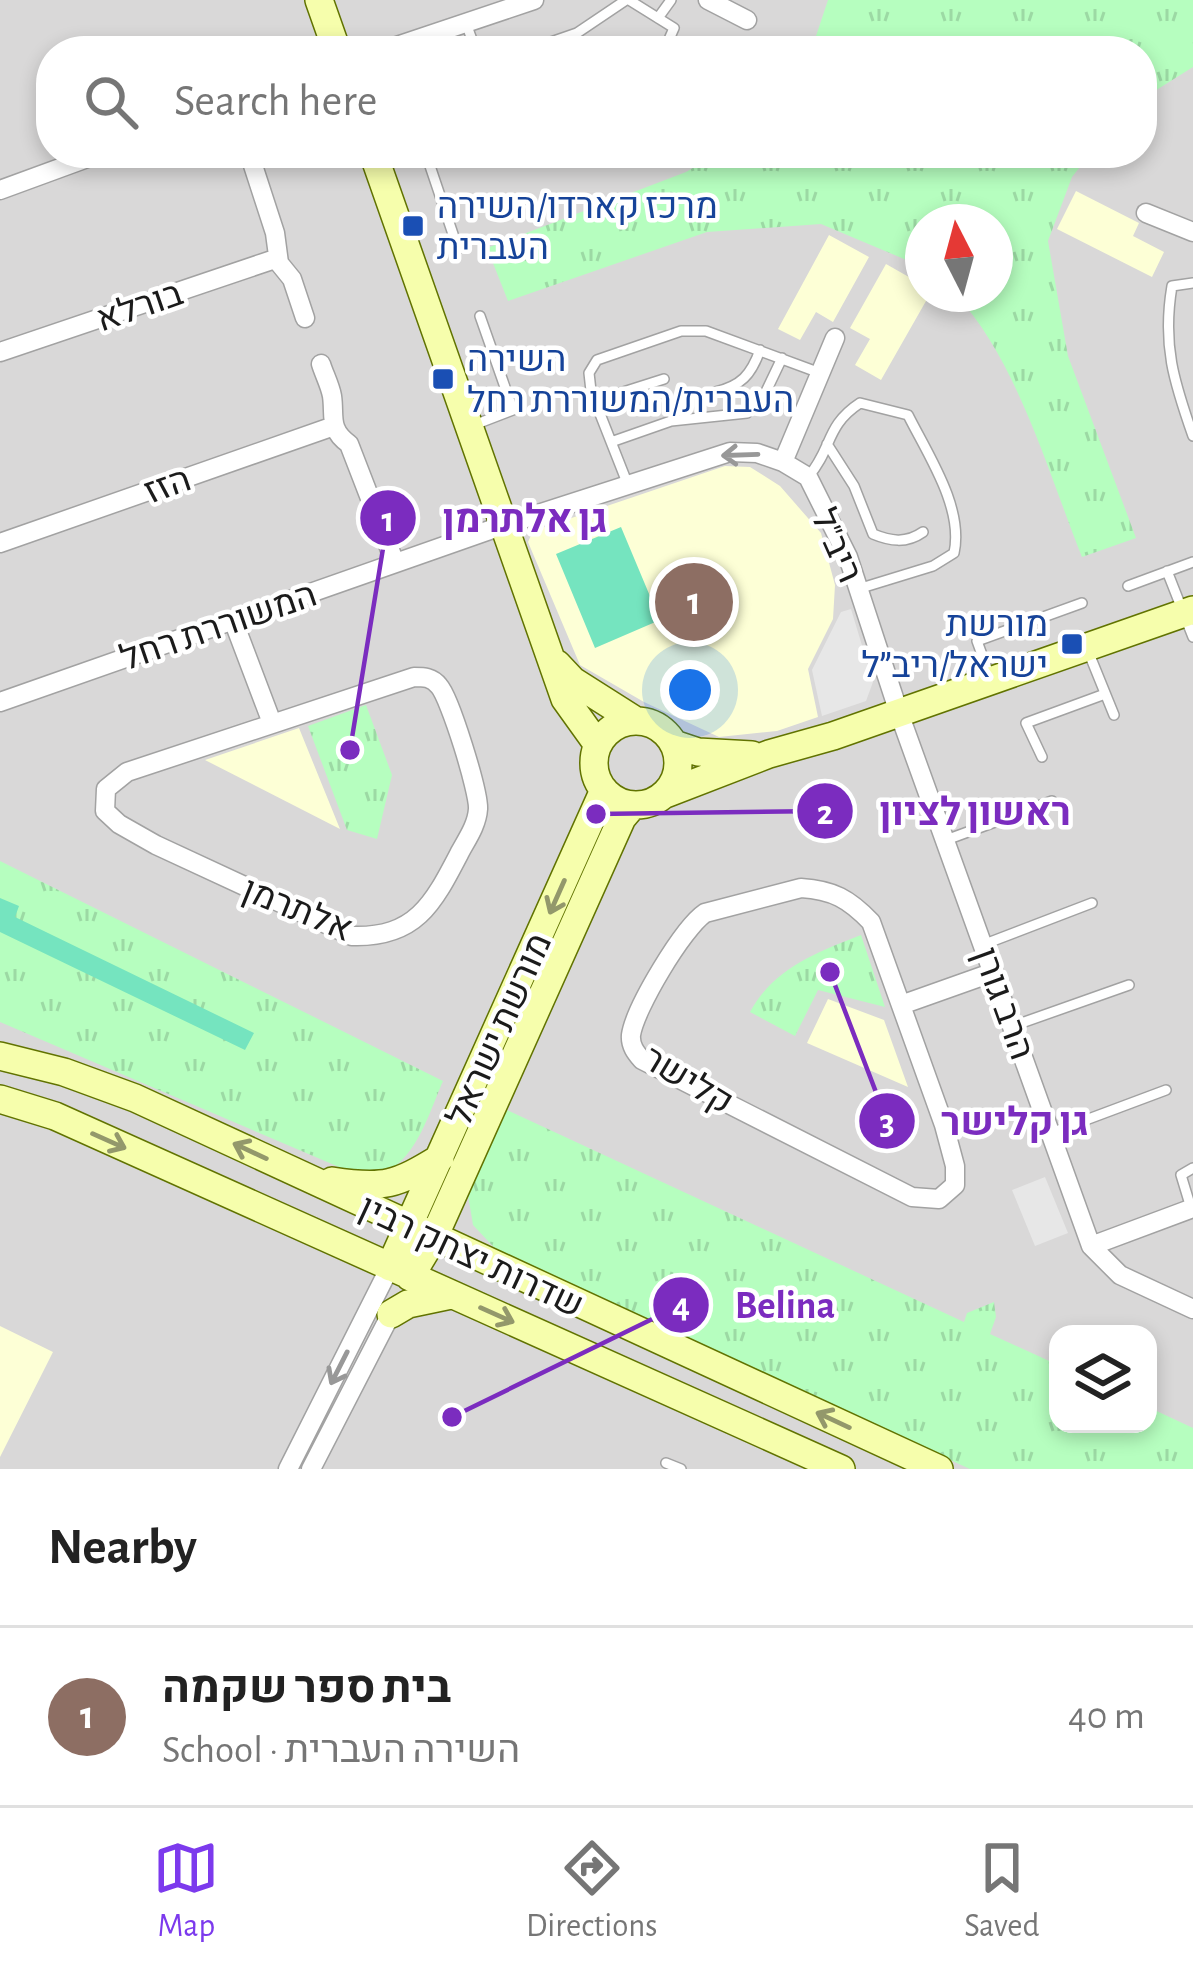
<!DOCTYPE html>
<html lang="en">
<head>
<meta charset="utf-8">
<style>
	body { margin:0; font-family:"Alegreya Sans",Heebo,sans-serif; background:#f2f2f2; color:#222 }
	.controls { position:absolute; right:36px; bottom:36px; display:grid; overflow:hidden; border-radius:24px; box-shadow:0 6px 18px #0003 }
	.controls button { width:108px; height:108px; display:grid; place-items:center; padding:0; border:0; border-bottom:3px solid #e0e0e0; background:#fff; color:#222; font:60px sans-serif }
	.compass { position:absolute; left:905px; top:204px; width:108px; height:108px; border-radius:50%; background:#fff; box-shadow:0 6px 18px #0003; rotate:354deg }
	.you { position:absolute; left:690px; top:690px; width:42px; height:42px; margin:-30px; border:9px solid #fff; border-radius:50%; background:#1a73e8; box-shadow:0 0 0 18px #1a73e833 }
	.badge { display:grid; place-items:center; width:78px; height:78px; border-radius:50%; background:#7c3aed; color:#fff; font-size:39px; font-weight:700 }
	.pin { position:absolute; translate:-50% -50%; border:6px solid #fff; box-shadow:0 3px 12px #0006 }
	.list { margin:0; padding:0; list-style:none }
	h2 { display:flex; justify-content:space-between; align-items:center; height:156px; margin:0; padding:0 48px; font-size:51px }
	h2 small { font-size:39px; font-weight:400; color:#767676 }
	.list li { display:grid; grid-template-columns:78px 1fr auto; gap:36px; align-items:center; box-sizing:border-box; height:180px; padding:0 48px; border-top:3px solid #e0e0e0 }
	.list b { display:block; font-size:45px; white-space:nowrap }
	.list p { margin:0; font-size:39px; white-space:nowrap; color:#767676 }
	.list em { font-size:39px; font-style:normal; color:#767676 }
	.icon { flex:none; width:66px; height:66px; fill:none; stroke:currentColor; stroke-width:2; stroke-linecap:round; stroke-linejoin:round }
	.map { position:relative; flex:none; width:1193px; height:1469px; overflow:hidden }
	.search { position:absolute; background:#fff; box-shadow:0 6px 18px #0003; left:36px; right:36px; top:36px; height:132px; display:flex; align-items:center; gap:30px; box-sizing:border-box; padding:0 42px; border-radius:48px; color:#767676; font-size:45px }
	.sheet { height:336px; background:#fff }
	nav { display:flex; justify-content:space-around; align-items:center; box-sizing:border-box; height:168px; border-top:3px solid #e0e0e0; background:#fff; font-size:33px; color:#767676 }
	nav a { display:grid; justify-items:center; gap:6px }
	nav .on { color:#7c3aed }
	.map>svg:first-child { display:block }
	.residential { fill:#d9d8d8; fill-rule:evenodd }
	.education { fill:#fdffd6 }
	.park { fill:url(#park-tufts) }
	.pitch { fill:#75e4bf }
	.parking { fill:#e7e7e7 }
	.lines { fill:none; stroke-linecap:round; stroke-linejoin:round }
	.lane-casing { stroke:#a2a2a2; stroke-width:12 }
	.street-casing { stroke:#a2a2a2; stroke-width:21 }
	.secondary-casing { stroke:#617300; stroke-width:30 }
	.lane { stroke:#fff; stroke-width:9 }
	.street { stroke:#fff; stroke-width:18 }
	.secondary { stroke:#f6feac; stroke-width:27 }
	.oneway { stroke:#989898 }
	.oneway2 { stroke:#93986b }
	.transit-dot { fill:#1a4fb4; stroke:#fff; stroke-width:4.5 }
	.labels { text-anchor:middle; stroke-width:9; stroke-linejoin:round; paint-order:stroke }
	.transit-label { font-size:36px; fill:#164399; stroke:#fff; text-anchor:start }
	.street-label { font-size:36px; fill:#1b1b1b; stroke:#fff }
	.leader { fill:none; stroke:#7b2cbf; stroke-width:4.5 }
	.callout-dot { fill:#7b2cbf; stroke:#fff; stroke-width:4.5 }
	.mark-label { font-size:36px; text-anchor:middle; font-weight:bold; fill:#fff }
	.callout-label { font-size:39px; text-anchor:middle; font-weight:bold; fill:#7b2cbf; stroke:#fff; stroke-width:9; stroke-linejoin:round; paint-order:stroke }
</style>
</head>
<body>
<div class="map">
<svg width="1193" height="1469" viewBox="0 0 1193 1469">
	<defs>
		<pattern id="park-tufts" width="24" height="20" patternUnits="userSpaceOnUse" patternTransform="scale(3)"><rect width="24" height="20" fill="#b6febf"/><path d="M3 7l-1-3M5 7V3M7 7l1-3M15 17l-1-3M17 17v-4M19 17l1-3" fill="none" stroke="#9cd9a4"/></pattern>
	</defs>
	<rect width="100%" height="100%" fill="#eee9df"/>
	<path class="residential" d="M0,0H1193V1469H0ZM51,51H1142V153H51ZM923,222H995V294H923ZM1058,1334H1148V1424H1058Z"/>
	<path class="education" d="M1076,191L1139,223L1133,236L1164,252L1152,277L1057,229Z
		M829,235L869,257L833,322L816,312L800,340L778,329Z
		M886,264L923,285V294H930L881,380L855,365L870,339L850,328Z
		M725,466L750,467L780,486L821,533L835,585L833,619L808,669L818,717L777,731L719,737L644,702L580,665L528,542L533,531Z
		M299,728L340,829L205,760Z
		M828,999L884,1020L908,1087L807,1043Z
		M0,1326L53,1352L0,1457Z"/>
	<path class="park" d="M828,0H1193V67L1142,99V51H811Z
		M718,153H1091L1072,177L1048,241L1068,356L1136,538L1082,557C1049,475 1017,359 955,294H995V222H923V267L821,224L707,232L508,301L487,248L686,172Z
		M366,705L392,775L377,839L347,830L308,726Z
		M0,861L443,1081C430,1110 414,1169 376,1174C367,1175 355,1171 346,1170L0,1022Z
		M861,935L885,1007L818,990L795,1036L750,1012C773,969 817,952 861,935Z
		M507,1110L964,1322L967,1313L994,1302L996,1317L990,1334L1058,1365V1424H1148V1407L1193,1428V1469H970L504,1258L473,1225L468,1195Z"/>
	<path class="pitch" d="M621,527L660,620L595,648L556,554Z
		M0,898L19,906L15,917L254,1033L245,1050L0,932Z"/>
	<path class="parking" d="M851,609L873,682L866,701L822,716L812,670L841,612Z
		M1045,1177L1068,1233L1035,1246L1012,1190Z"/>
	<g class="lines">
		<g class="lane-casing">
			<path id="lane" d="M629,0L674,28L664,51
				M658,18L671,0
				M466,23L476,51
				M525,51L577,33L626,0
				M426,154L458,249
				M383,165L427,153
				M1193,283L1172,286C1162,345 1174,382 1193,436
				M715,392C741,386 751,375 760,350
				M595,401L664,379
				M474,425L513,410L480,316
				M611,442L671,421L747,413L762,400L782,358
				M827,444L854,486L873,534C890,541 906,544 923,532
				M808,477C833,448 825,426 860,403L908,415C928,455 964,508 954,553L933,566L858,589
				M628,485L591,391L589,373L597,360L681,331H706L820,373
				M1167,571L1193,637
				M1128,586L1193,562
				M1088,651L1114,715
				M989,674L977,641L1082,603
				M1042,757L1026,723L1105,694
				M946,840L1052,801
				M985,944L1092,903
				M1013,1026L1129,985
				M1051,1133L1166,1090
				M1191,1208L1181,1175L1193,1168
				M666,1463L681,1469"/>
		</g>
		<g class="street-casing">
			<path id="street" d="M708,0L747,20
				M382,51L534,0
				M249,153L275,233L279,263L292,279L305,318
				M0,190L101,153
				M1146,213L1193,232
				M0,352L278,258
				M321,364C324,374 330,385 332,396C335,416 328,429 349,444L395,563
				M783,462L835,338
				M0,543L334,426
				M233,620L272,723
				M414,677C424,677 432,677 439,686C450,698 479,792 478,809C477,825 467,839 460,852C433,904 416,938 352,936L156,845L119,824L105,811L106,789L127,772Z
				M0,702L504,525L730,452L757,453L783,462L808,477L848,557L899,713L1091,1246L1120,1275L1193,1309
				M801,888C833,890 849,899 871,922L944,1125L955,1166V1185L939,1199L912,1197L642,1060C636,1053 630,1046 631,1035C635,1008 683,928 705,913Z
				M901,1005L994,972
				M1091,1246L1193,1208
				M288,1469L390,1267
				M311,1469L394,1308"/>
		</g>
		<g class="secondary-casing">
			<path id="secondary" d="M319,0L337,51
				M373,153L565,699L598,745
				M557,664L573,681L636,721
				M594 763a42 42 0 1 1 84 0a42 42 0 1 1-84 0Z
				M674,744L698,752L752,755
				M663,795L769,754L833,736L1193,610
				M0,1056L64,1072L135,1098L939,1469
				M0,1099L55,1116L841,1469
				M332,1181C384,1189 396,1185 440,1158
				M390,1267L604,790
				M410,1277L434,1237L622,818L633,805
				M391,1314L408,1304L451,1295"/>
		</g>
		<use href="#lane" class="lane"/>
		<use href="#street" class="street"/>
		<use href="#secondary" class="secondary"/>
	</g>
	<defs><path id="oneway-shaft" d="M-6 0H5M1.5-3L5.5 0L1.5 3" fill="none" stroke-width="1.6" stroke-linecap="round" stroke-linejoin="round" transform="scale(3)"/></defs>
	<g class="oneway">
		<use href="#oneway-shaft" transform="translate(740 455) rotate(178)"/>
		<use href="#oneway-shaft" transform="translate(339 1368) rotate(117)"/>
	</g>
	<g class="oneway2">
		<use href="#oneway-shaft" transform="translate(557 897) rotate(114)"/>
		<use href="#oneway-shaft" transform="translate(109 1141) rotate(24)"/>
		<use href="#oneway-shaft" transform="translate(250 1151) rotate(-155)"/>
		<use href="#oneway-shaft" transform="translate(497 1315) rotate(24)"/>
		<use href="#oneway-shaft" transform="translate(833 1420) rotate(-155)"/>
	</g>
	<g class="transit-dot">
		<rect x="401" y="214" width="24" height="24" rx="6"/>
		<rect x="431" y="367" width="24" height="24" rx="6"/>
		<rect x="1060" y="632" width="24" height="24" rx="6"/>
	</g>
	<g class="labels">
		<g class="transit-label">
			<text x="437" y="218">מרכז קארדו/השירה<tspan x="437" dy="41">העברית</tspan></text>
			<text x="467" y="371">השירה<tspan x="467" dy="41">העברית/המשוררת רחל</tspan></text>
			<text x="1048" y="636" text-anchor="end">מורשת<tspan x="1048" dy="41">ישראל/ריב״ל</tspan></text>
		</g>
		<g class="street-label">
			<text transform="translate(139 305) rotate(-19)" y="13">בורלא</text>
			<text transform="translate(167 484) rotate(-19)" y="13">הזז</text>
			<text transform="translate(838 545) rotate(66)" y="13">ריב"ל</text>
			<text transform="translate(218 625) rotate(-19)" y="13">המשוררת רחל</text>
			<text transform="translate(298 908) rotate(22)" y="13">אלתרמן</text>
			<text transform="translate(1005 1003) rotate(70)" y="13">הרב גורן</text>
			<text transform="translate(498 1029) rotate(-66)" y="13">מורשת ישראל</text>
			<text transform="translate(689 1079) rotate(31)" y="13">קלישר</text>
			<text transform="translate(472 1255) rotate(25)" y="13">שדרות יצחק רבין</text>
		</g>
	</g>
	<path class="leader" d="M350 750L388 518M596 814L825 811M830 972L887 1121M452 1417L681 1305"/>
	<g class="callout-dot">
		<circle cx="350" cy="750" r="12"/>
		<circle cx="596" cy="814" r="12"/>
		<circle cx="830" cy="972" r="12"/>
		<circle cx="452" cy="1417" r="12"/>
		<circle cx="388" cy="518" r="30"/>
		<circle cx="825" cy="811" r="30"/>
		<circle cx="887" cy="1121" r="30"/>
		<circle cx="681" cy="1305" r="30"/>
	</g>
	<g class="mark-label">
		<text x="388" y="531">1</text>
		<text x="825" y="824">2</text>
		<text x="887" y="1134">3</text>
		<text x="681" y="1317">4</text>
	</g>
	<g class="callout-label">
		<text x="525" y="532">גן אלתרמן</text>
		<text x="975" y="825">ראשון לציון</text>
		<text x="1015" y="1135">גן קלישר</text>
		<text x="785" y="1318">Belina</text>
	</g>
</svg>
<div class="controls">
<button><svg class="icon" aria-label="layers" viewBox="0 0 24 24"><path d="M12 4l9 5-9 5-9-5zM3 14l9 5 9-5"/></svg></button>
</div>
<svg class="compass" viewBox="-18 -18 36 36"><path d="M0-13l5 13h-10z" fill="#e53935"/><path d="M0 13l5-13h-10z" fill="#767676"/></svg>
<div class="you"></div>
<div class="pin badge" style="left:694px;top:602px;background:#8d6e63">1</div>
<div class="search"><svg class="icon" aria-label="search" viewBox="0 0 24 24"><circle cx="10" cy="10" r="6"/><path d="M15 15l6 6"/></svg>Search here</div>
</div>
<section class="sheet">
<h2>Nearby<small></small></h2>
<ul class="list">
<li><span class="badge" style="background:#8d6e63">1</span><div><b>בית ספר שקמה</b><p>School · השירה העברית</p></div><em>40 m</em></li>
</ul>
</section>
<nav>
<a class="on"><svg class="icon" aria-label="map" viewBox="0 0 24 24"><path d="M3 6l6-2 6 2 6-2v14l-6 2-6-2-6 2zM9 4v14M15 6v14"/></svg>Map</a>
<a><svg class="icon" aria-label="directions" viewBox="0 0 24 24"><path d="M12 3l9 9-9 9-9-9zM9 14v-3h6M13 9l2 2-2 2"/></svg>Directions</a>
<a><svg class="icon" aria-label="saved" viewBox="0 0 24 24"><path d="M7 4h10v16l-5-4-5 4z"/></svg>Saved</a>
</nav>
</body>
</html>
